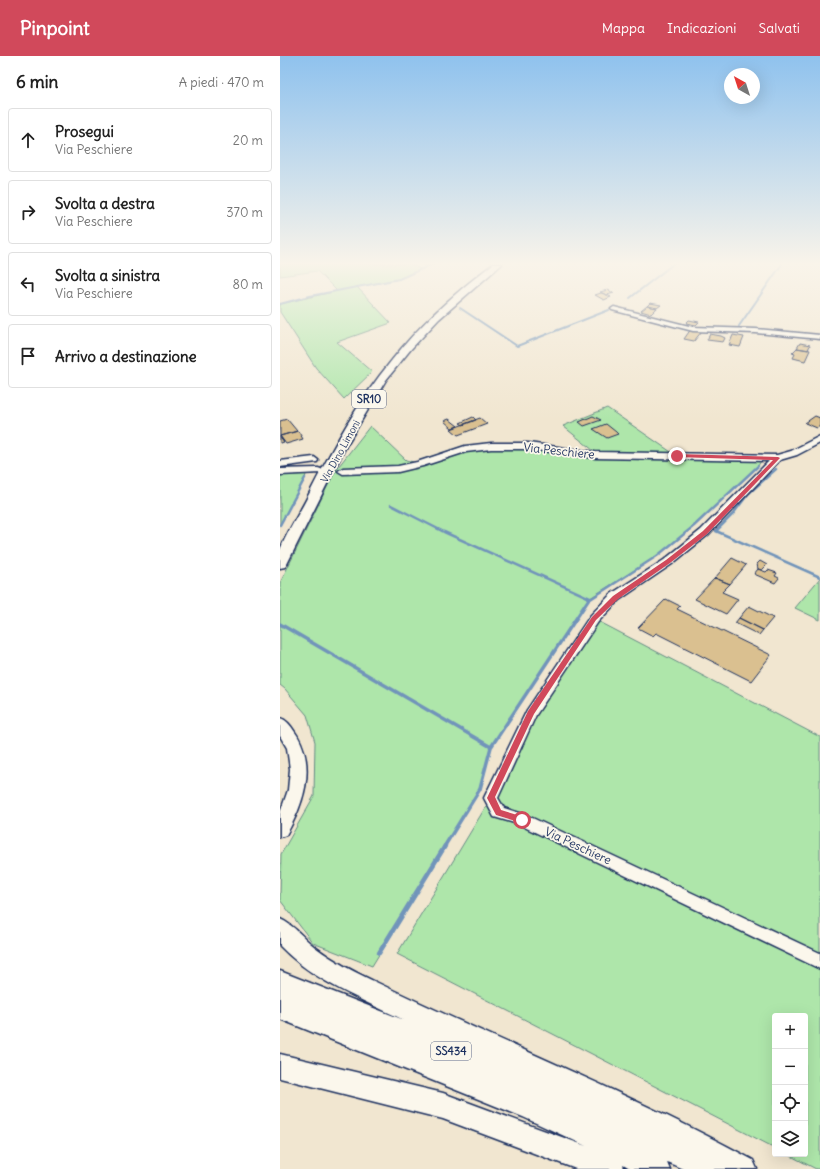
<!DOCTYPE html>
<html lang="it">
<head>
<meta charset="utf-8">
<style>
	body { margin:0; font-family:Delius,sans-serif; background:#f2f2f2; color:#222 }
	.controls { position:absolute; right:12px; bottom:12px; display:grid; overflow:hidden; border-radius:4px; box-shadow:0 4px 16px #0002 }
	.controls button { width:36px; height:36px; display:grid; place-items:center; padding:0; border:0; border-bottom:1px solid #e0e0e0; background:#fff; color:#222; font:20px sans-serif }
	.compass { position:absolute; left:444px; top:12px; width:36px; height:36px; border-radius:50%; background:#fff; box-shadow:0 4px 16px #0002; rotate:321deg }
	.stop { position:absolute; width:12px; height:12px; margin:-9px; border:3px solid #d1495b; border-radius:50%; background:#fff }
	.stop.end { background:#d1495b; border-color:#fff; box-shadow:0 1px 4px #0008 }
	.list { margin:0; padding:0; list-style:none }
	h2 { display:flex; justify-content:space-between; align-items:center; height:52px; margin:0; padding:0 16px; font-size:17px }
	h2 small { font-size:13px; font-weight:400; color:#767676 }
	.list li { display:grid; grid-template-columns:26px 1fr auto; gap:12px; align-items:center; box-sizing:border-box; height:64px; margin:0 8px 8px; padding:0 8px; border:1px solid #e0e0e0; border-radius:4px }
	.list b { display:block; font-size:15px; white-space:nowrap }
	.list p { margin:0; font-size:13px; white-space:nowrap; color:#767676 }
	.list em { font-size:13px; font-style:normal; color:#767676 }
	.icon { flex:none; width:22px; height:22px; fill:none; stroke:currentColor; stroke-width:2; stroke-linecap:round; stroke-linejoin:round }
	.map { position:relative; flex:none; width:540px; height:1113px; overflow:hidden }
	header { display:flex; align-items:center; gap:24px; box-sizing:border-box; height:56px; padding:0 20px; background:#d1495b; color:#fff }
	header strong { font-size:19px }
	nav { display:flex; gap:22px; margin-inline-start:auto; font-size:14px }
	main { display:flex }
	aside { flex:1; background:#fff }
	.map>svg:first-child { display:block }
	.green { fill:#aee6aa; stroke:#648a84 }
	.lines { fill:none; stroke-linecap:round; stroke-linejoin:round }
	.stream-far3 { stroke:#7194ba; stroke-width:2 }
	.stream-far2 { stroke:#7194ba; stroke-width:2.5 }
	.stream-far1 { stroke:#7194ba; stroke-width:3.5 }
	.stream { stroke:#7194ba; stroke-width:4.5 }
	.building { fill:#dac090; stroke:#1b2f5e }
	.minor-casing { stroke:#1b2f5e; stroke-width:3 }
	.major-casing { stroke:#1b2f5e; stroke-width:3 }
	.highway-casing { stroke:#1b2f5e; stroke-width:3 }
	.minor { fill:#fbf7ec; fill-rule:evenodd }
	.major { fill:#fbf7ec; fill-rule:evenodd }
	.highway { fill:#fbf7ec; fill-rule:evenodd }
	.route { fill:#d1495b }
	.labels { text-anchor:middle; stroke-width:3.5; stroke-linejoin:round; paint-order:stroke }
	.far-street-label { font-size:10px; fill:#1b2f5e; stroke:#fbf7ec }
	.shield { fill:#fbf7ec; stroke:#5e6b89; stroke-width:1 }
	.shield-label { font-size:11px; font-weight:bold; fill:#1b2f5e }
	.street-label { font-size:12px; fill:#1b2f5e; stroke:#fbf7ec }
</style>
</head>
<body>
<header>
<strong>Pinpoint</strong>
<nav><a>Mappa</a><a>Indicazioni</a><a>Salvati</a></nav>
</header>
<main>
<aside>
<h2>6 min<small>A piedi · 470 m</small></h2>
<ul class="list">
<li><svg class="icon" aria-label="ahead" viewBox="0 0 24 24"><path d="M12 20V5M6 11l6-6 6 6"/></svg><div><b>Prosegui</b><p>Via Peschiere</p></div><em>20 m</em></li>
<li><svg class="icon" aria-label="right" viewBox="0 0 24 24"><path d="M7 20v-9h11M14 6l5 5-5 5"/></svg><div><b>Svolta a destra</b><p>Via Peschiere</p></div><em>370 m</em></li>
<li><svg class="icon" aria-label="left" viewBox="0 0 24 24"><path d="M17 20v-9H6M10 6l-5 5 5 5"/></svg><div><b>Svolta a sinistra</b><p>Via Peschiere</p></div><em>80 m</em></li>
<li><svg class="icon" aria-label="arrive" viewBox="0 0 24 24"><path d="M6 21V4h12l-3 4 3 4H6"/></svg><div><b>Arrivo a destinazione</b></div></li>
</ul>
</aside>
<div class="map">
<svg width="540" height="1113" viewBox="0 0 540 1113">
	<rect width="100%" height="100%" fill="#f1e6d0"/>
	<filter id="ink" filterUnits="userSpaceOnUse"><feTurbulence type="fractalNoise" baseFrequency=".025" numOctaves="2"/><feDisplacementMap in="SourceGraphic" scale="8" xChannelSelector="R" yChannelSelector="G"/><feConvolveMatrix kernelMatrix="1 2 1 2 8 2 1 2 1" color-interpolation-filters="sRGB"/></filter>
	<g filter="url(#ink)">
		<path class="green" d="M0,208H129L141,213L119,223L77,231L111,267L57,286L92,316L64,343L36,312L0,256V248L57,235L37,215L0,220Z
			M327,352L397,400L482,403L478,410L414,470L377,500L310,542L211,691L200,733L92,910L33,887L0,844L1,798L34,740L35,686L27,659L5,633L0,629V527L55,415L90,370L126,404L140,408L185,393L248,390L319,399L283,370Z
			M27,416L25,422L0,469V417Z
			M540,522V564L515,552Z
			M314,563L540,681V1113H536L507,1098H525V960H495V1092L117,898L211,742L251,657Z"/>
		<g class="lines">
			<path class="stream-far3" d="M350,242L393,208
				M0,248L30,240L119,223L153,208
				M180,252L237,290L329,254
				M459,270L502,208"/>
			<path class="stream-far2" d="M496,413L468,438L453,458L436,475L540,521
				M111,449L164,476L310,542
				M0,469L25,422
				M309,544L377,500L414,470L478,410"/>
			<path class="stream-far1" d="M0,568L211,691
				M164,791L200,733L211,691L309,543"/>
			<path class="stream" d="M99,897L165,790"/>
		</g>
		<path class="building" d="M328,234L334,237L327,239L320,236Z
			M321,237L327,239L331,241L324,244L315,239Z
			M370,247L381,249L377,252L367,250Z
			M367,250L377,252L371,258L361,255Z
			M409,264L419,266L416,269L406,267Z
			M411,273L422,275L414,285L404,283Z
			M430,278L441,280L445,282L443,286L427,284Z
			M453,279L464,281L460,291L449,289Z
			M520,287L530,289L528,294L517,292Z
			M517,292L530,294L525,305L513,302L515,298L512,297Z
			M313,360L321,364L304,370L299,366Z
			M535,360L540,362V370L537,372L525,367Z
			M193,361L196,364L183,369L180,367Z
			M200,362L207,368L178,379L171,373Z
			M7,363L17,375L0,380L4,386L0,387V365Z
			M169,363L178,370L172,372L164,365Z
			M326,368L336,376L338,378L327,382L313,373Z
			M18,375L23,383L6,388L0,380Z
			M452,502L466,509L450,528L435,522Z
			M480,505L487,509L482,514L478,513L477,508Z
			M478,513L486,516L488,514L497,517L495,520L499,522L495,527L474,518Z
			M435,522L450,528L442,536L458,543L446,558L415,543Z
			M386,543L400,550L397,553L491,599L471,625L376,577L373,580L358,572Z
			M469,550L493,562L483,574L459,562Z
			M459,562L483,574L479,579L455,567Z"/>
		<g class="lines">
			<g class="minor-casing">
				<path id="minor" d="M334,251L413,271L476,273L540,279V283L476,277L413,275L332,254L331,253Z
					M540,380V387L517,399L500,404L429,478L392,508L339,544L318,566L256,659L218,742L224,752L246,759L540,897V913L238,768L214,761L204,742L247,654L310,560L331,538L384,504L421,474L489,405L315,402L248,393H211L186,396L143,410L118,416L63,418L58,415L63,412L118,410L137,406L185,390L211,387H248L315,396L497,399L511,395Z
					M34,401L38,404L37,406L0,411V405Z
					M38,412L41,413L43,415L41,417L0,419V413Z"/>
			</g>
			<g class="major-casing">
				<path id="major" d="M213,208H222L159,263L131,293L106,324L66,390L7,508L5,511L0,512C0,507 0,499 0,494C6,478 20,456 28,440C52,393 78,345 112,304C141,267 176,236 213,208Z
					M0,662C8,664 12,672 17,679C36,711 24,748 6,779L0,781V757L8,734L10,713L7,692L0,680Z"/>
			</g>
			<g class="highway-casing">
				<path id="highway" d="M0,863C14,869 23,882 35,891C55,906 76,917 98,927C223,987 352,1038 473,1104L477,1113H403L387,1106L390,1113H350L343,1109L344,1113H296L163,1063L0,1022V998L163,1037L306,1090L243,1061L0,963V939L75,969L0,939V915L124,964C81,943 33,925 0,890Z"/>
			</g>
			<use href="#minor" class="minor"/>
			<use href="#major" class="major"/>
			<use href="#highway" class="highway"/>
		</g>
	</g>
	<linearGradient id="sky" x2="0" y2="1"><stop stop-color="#8fc2ee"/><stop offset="0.57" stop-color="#f9f4ea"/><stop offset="1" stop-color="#f9f4ea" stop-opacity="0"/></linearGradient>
	<rect width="540" height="364" fill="url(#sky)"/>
	<path class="route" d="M397,398L498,401L500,402L427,478L390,507L338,543L316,564L254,658L215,741L221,754L244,761V766L242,767L216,759L207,742L248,655L312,561L333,540L386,504L423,475L493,404L395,401V399Z"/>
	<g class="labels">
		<g class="far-street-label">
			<text transform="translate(60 395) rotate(-61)" y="4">Via Dino Limoni</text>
		</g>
		<g class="shield">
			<rect x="72" y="334" width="34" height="18" rx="3"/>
			<rect x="151" y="986" width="40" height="18" rx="3"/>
		</g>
		<g class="shield-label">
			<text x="89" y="347">SR10</text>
			<text x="171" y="999">SS434</text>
		</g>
		<g class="street-label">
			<text transform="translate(279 395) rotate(6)" y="4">Via Peschiere</text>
			<text transform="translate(298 790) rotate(25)" y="4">Via Peschiere</text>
		</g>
	</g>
</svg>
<div class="controls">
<button>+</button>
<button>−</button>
<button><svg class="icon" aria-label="locate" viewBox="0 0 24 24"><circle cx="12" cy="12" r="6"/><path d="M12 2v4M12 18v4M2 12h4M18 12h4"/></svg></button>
<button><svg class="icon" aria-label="layers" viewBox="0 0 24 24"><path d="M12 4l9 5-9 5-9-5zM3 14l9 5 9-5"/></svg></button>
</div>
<svg class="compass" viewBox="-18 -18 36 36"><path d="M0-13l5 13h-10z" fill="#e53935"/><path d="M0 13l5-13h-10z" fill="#767676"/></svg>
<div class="stop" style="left:242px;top:764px"></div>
<div class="stop end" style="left:397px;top:400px"></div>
</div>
</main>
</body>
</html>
